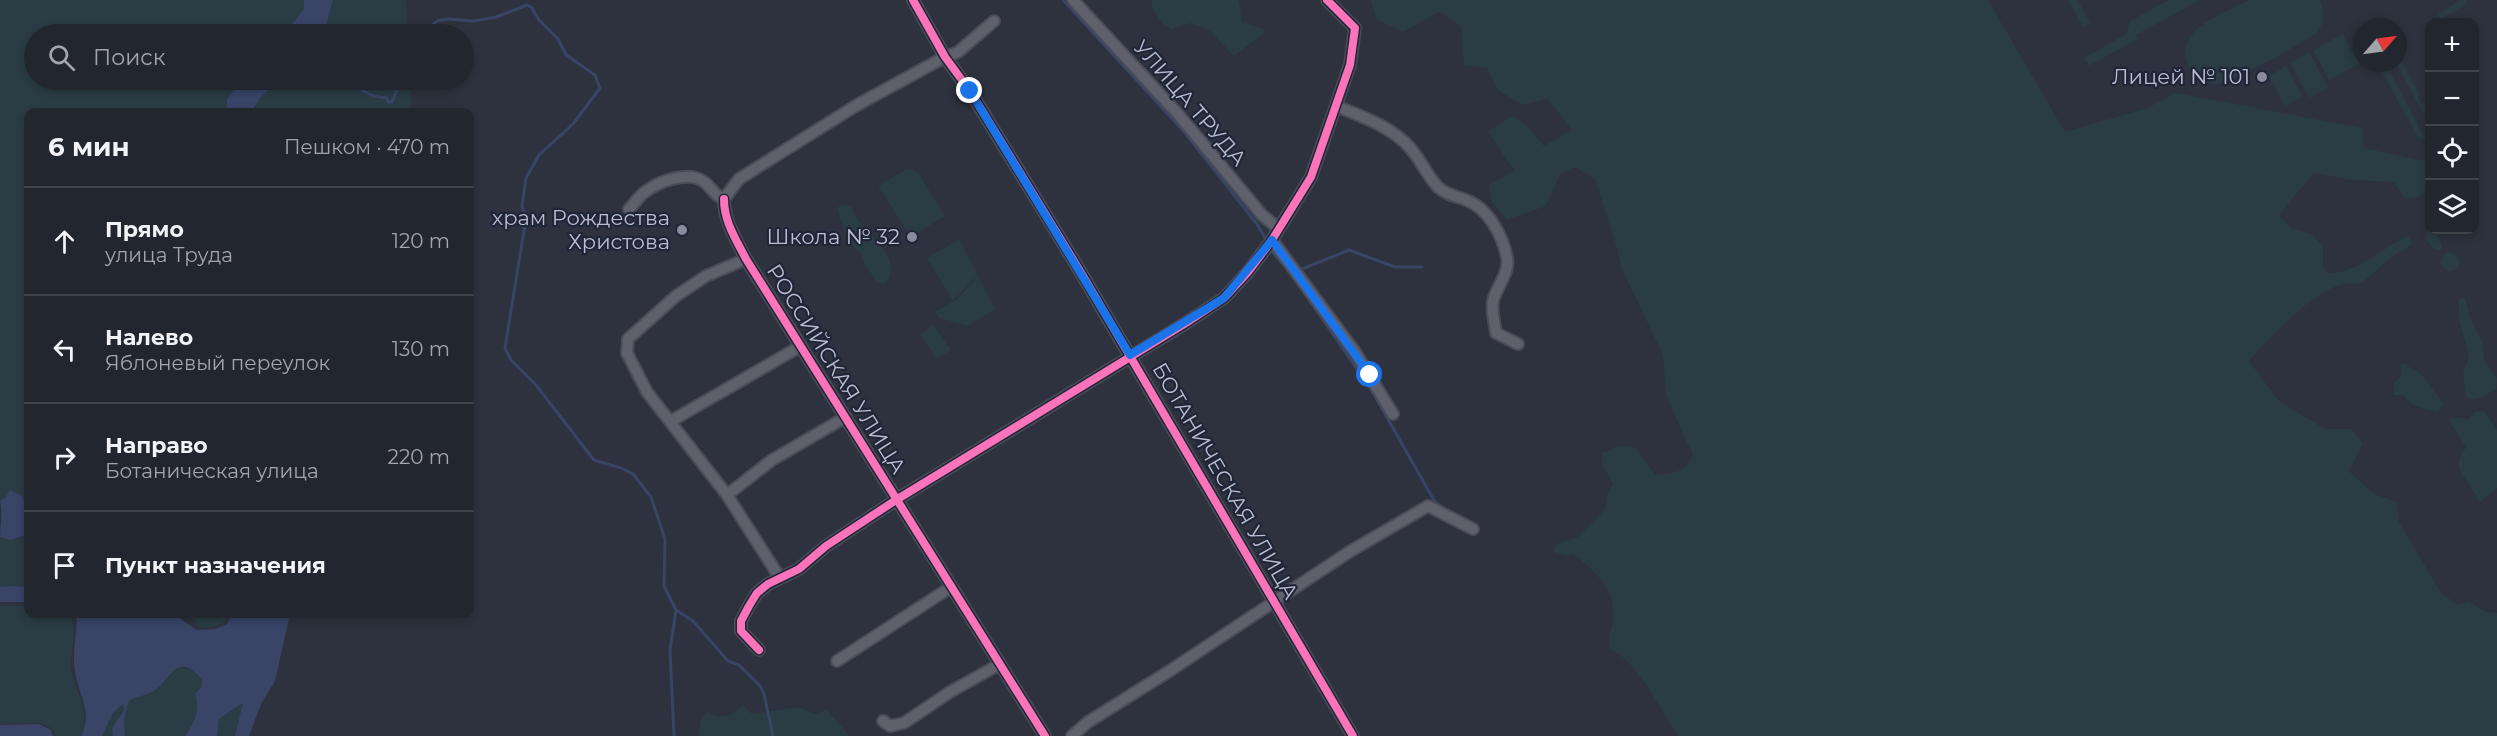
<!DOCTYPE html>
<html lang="ru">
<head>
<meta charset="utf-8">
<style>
	body { margin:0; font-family:Montserrat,sans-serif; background:#2a2e36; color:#f1f3f6 }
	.controls { position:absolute; right:18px; top:18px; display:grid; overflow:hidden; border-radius:12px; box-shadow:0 3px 9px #0003 }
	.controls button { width:54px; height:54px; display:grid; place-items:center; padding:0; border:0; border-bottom:2px solid #3f434a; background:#22262e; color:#f1f3f6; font:30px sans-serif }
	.compass { position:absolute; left:2353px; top:18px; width:54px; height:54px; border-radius:50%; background:#22262e; box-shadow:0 3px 9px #0003; rotate:62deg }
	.stop { position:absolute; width:18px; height:18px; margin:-14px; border:4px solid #1a73e8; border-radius:50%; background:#fff }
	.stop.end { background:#1a73e8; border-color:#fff; box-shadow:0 2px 6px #0008 }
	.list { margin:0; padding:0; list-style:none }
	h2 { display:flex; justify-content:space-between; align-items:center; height:78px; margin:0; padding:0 24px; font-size:26px }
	h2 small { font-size:20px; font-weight:400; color:#a2a5aa }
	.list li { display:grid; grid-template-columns:39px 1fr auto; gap:18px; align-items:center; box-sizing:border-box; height:108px; padding:0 24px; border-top:2px solid #3f434a }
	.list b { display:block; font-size:22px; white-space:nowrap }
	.list p { margin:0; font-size:20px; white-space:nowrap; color:#a2a5aa }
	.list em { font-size:20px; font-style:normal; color:#a2a5aa }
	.icon { flex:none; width:33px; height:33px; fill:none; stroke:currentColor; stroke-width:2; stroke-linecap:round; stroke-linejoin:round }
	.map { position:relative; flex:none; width:2497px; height:736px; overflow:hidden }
	.search { position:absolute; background:#22262e; box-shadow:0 3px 9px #0003; left:24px; top:24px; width:450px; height:66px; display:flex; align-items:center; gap:15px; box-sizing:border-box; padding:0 21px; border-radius:33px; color:#a2a5aa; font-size:22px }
	.panel { position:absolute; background:#22262e; box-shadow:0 3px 9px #0003; left:24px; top:108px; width:450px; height:510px; border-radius:12px }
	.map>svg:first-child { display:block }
	.green { fill:#2a3c44 }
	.water { fill:#394467 }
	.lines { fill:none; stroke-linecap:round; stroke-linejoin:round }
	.stream { stroke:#394467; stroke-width:3 }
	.minor-casing { stroke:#4a4d57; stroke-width:14 }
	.minor { stroke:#5e616b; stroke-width:10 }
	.cycleway-casing { stroke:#202639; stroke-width:11 }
	.cycleway { stroke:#fb73b8; stroke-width:8 }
	.route { stroke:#1a73e8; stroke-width:8 }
	.poi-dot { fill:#888c9b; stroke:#202639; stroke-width:2 }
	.labels { text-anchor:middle; stroke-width:4.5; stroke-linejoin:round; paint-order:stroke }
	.poi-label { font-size:21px; fill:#b9bdcd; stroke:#202639; text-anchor:end }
	.street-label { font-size:21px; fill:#b9bdcd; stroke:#202639 }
</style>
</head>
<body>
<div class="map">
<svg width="2497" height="736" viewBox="0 0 2497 736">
	<rect width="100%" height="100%" fill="#2d323e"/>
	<path class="green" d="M0,0H304V9L284,34H34V80H241L227,99L226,112H28V502H24L6,497L0,501Z
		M333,0H406L407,34H321L325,29Z
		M1153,0H1239L1242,22L1265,30L1262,35L1234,56L1210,31L1191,23L1172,29L1162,23L1151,6Z
		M1371,0H1988L2065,132L2147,108L2176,93L2362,128L2364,148L2429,162V190L2417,197L2405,199L2394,182L2351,180L2314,173L2279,215L2292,229L2311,234L2323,246V265L2327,273C2351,276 2384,248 2405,237H2409L2412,244L2389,259L2362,283C2356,284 2349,283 2344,284C2314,290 2268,339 2249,361L2279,401L2325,429H2351L2363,443L2349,471L2374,494L2397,502L2399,522L2441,593L2458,605L2469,601L2486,612L2497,613V736H1678C1661,711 1637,661 1611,650C1606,638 1612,631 1613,619C1617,590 1594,570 1573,554L1568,556L1554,552L1556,544L1578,537L1605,510L1608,492L1613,484L1602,464V453L1619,446L1636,448L1655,475C1674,473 1687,473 1693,453L1685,439L1666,394L1663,355L1621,267L1617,248L1595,179L1575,167L1561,173L1546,206L1507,220L1492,202L1489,185L1514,171L1488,131L1513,116L1526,125L1544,146L1572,130L1548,99L1522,105L1498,90L1487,68L1464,65L1461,26L1439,12L1403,32L1376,19Z
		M2068,0H2078L2090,23L2083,27Z
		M2169,0H2200L2136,35L2138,39L2089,66L2084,58L2126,34L2130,21Z
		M2249,0H2320C2324,10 2325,22 2318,31C2311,40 2229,83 2217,84C2206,84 2196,80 2190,70C2168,31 2223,14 2249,0Z
		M2460,0H2467L2463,7L2441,19L2438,14Z
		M2343,34L2359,64L2329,80L2313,50Z
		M2309,52L2328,87L2309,98L2290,63Z
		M2398,54L2420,96L2418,97L2421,104L2424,103L2429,112V117L2423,113L2396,63H2398Z
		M2377,63H2385L2424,136L2429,134V140L2418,138Z
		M2286,66L2303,96L2285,106L2269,76Z
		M281,80H411V112H252L260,98Z
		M907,169L914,170L919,174L945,216L911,237L878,186Z
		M840,205L852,207C854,211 855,216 858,220C871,238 901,256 887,282L883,284L876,281L865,265L862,255L847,239L837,209Z
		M2428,230L2436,232L2442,246L2440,250C2430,249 2423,240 2428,230Z
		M959,239L978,275L953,301L927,258Z
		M2441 262a9 9 0 1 1 18 0a9 9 0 1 1-18 0Z
		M978,276L995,309L968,326L939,318L935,312L956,300Z
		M2462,297L2465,299L2472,322L2483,344L2484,360L2497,379L2496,389C2487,394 2475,403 2466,397L2463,373L2469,357L2459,319V300Z
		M933,325L951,350L937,359L920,334Z
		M2404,363C2410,368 2419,371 2424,378C2430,385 2438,396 2444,405L2437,411C2422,409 2412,407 2403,395H2394V383L2401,375V365Z
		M2484,411L2497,430V488L2480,502L2459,469V459L2466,447L2449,421L2451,417L2469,419L2475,412Z
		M28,534V587H0V537L11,540Z
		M0,606H28V614H69C80,632 68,653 72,673C77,698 92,710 80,736H56L52,728L38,723L0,724Z
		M197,614H223L228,620L215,627L200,628L196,625Z
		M180,667L191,669L202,680V686L195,694C201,711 194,722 185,736H125L124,719L129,701C137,695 146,696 153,691C163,685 169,673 180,667Z
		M244,703L235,736H217L219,719Z
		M123,704L124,710C118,718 112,726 113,736H102L113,713Z
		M743,705L752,714L799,707L814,714L827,710L850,736H698L701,720L707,712L717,717L733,714Z"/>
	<path class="water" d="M304,0H333L325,29L321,34H284L304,9Z
		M241,80H281L260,98L252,112H226L227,99Z
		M10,490L22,496L24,502H28V534L11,540L0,537C0,524 3,514 0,501L6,497Z
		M14,586L28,587V602H0V587Z
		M72,614H173L197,630L215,629L227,624L230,619L227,614H290L275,681L261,704L249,736H235L243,703L219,719L217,736H185C194,722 201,711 195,694L202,686V680C176,649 172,681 152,692C145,696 137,696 129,701L124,719L125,736H113L112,730L116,722L124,710L123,704L113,713L102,736H81C93,710 79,697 75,672C72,656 76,637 77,620Z
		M38,724L50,729L53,736H0V725Z"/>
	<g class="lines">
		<path class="stream" d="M1063,0L1185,133L1257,224L1267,241
			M423,34L437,21L448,19L474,21L496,17L527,5L532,8L539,20L558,39L566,55L595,75L600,88L573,124L539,155L526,178L522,206L525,215V224L505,348L511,360L536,385L594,460L621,468L633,474L651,497L665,539L664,586L676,610L693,621L728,661L739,665L760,686L764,694L773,736
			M314,80L355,87L374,96L387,98L388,102H392L401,80
			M1272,251L1287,269
			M1302,269L1349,250L1395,267H1422
			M1303,291L1372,391L1435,502L1446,510
			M674,736L670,650L676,610"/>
		<g class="minor-casing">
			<path id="minor" d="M913,0L945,57L970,91L1080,271L1353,736
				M1073,0L1178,114L1262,215L1279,229
				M1336,106C1361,116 1393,127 1411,149C1421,160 1427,176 1438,187C1446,195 1456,196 1466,200C1488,208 1503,236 1507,258C1510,273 1496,287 1493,301C1491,311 1495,324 1496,333L1518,344
				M724,199C724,222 736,239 746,259L1045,736
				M724,199L739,179L857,105L945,57L958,52L994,21
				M629,209C634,204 639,196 645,192C659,181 687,171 703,181C712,187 713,195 724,199
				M1272,240L1355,352L1393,414
				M746,259L706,276L676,296L628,339L627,353L647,392L727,495L780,578
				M671,421L801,346
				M727,495L772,460L846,417
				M759,650L741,631V621L749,606L757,593L768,584L799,569L826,546L896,500L1189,321L1224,298L1248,272L1272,240L1311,177L1350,65L1355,28L1327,0
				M837,661L951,587
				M883,721L890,726L904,723L950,692L1000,664
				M1072,736L1088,722L1171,670L1349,552L1428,506L1473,529"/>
		</g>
		<use href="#minor" class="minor"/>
		<g class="cycleway-casing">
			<path id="cycleway" d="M913,0L945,57L970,91L1080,271L1353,736
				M724,199C724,222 736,239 746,259L1045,736
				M759,650L741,631V621L749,606L757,593L768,584L799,569L826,546L896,500L1189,321L1224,298L1248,272L1272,240L1311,177L1350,65L1355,28L1327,0"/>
		</g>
		<use href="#cycleway" class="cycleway"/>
	</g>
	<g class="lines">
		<path class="route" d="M970,91L1130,355L1224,298L1272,240L1370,375"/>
	</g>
	<g class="poi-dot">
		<circle cx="2262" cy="77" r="6"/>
		<circle cx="682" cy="230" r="6"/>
		<circle cx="912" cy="237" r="6"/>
	</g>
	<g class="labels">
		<g class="poi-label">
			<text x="2250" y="84">Лицей № 101</text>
			<text x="670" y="225">храм Рождества<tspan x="670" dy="24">Христова</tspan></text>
			<text x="900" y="244">Школа № 32</text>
		</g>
		<g class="street-label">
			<text transform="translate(1190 103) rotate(49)" y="7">УЛИЦА ТРУДА</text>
			<text transform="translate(836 369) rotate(58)" y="7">РОССИЙСКАЯ УЛИЦА</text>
			<text transform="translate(1225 481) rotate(60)" y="7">БОТАНИЧЕСКАЯ УЛИЦА</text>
		</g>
	</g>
</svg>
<div class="controls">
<button>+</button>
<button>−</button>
<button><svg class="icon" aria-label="locate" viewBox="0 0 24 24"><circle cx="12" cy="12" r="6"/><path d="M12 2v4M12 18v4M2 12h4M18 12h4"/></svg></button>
<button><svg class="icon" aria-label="layers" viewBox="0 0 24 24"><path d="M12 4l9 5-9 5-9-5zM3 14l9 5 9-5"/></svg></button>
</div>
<svg class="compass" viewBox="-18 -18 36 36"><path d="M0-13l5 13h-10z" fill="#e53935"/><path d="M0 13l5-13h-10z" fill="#a2a5aa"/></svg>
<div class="stop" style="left:1370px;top:375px"></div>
<div class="stop end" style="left:970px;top:91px"></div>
<div class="search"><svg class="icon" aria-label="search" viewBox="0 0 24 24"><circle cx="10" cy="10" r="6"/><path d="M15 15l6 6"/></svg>Поиск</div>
<section class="panel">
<h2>6 мин<small>Пешком · 470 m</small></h2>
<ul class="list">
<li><svg class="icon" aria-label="ahead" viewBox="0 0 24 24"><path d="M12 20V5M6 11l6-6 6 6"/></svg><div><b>Прямо</b><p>улица Труда</p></div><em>120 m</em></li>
<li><svg class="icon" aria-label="left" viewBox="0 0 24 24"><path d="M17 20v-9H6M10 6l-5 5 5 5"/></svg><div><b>Налево</b><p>Яблоневый переулок</p></div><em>130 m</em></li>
<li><svg class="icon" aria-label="right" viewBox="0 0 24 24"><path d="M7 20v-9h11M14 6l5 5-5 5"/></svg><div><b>Направо</b><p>Ботаническая улица</p></div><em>220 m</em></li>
<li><svg class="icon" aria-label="arrive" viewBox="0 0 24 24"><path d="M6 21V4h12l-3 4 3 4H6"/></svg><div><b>Пункт назначения</b></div></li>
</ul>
</section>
</div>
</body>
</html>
